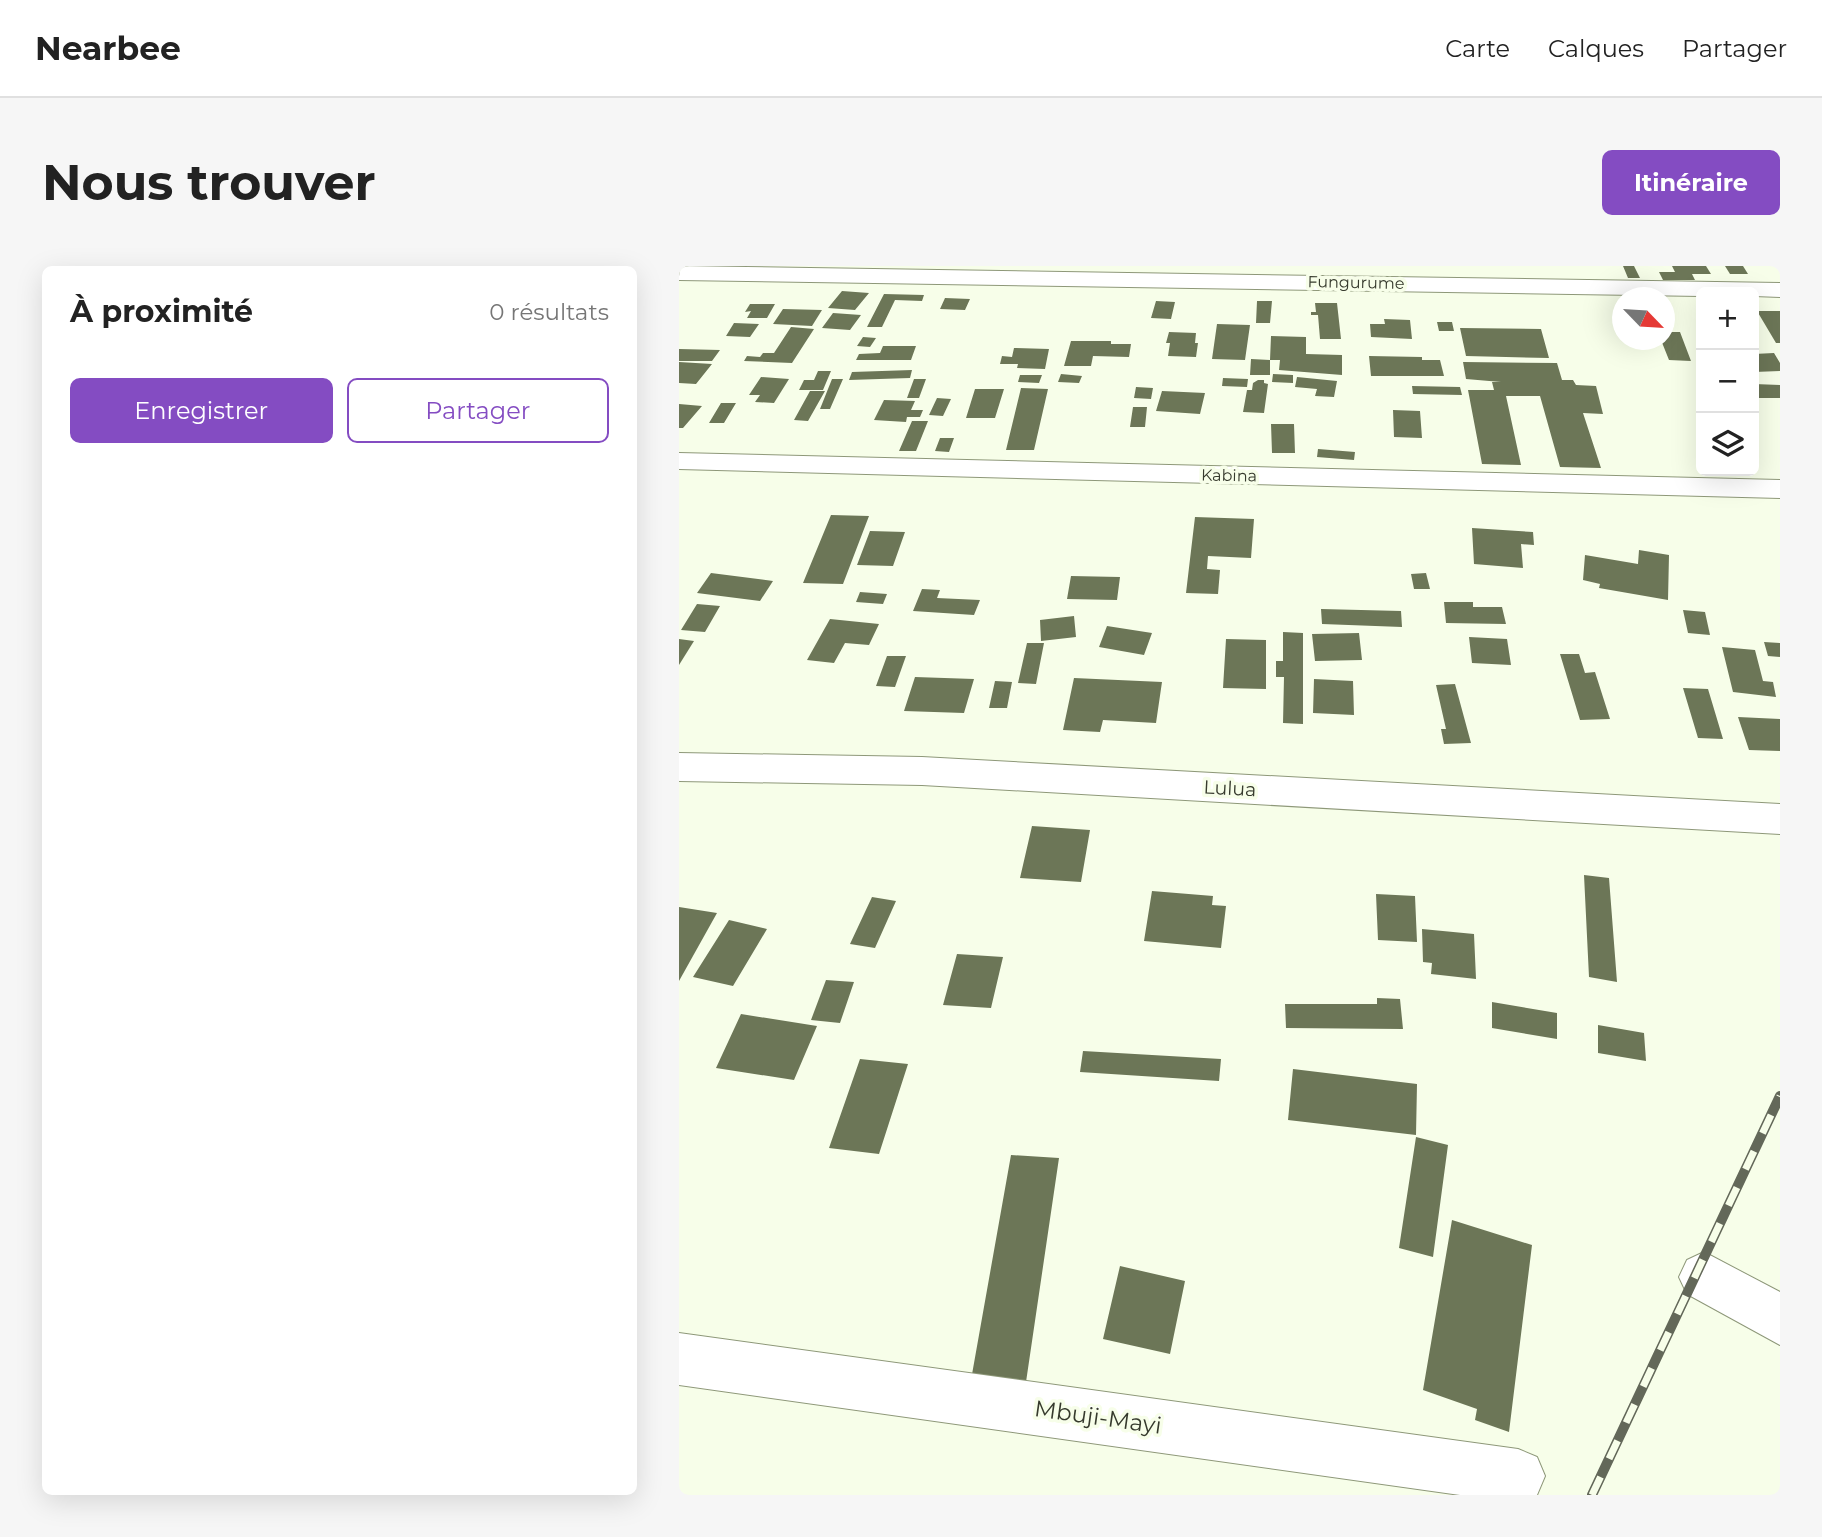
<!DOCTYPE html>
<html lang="fr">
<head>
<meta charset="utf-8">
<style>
	body { margin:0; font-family:Montserrat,sans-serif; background:#f6f6f6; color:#222 }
	.controls { position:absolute; right:21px; top:21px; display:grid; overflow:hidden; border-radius:10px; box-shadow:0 7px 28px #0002 }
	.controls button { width:63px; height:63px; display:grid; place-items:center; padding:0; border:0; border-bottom:2px solid #e0e0e0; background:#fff; color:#222; font:35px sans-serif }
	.compass { position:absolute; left:933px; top:21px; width:63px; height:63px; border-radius:50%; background:#fff; box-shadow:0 7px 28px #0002; rotate:115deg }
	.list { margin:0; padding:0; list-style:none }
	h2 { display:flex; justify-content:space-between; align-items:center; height:91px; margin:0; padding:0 28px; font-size:30px }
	h2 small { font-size:23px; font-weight:400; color:#767676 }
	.actions { display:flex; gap:14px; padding:21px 28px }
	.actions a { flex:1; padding:16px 0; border:2px solid #844cc2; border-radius:10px; text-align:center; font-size:24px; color:#844cc2 }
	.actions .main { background:#844cc2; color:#fff }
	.icon { flex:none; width:38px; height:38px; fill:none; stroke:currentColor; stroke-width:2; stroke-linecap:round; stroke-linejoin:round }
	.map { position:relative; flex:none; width:1101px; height:1229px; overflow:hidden; border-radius:10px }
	header { display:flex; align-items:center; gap:42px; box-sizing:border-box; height:98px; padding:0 35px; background:#fff; border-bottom:2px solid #e0e0e0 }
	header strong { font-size:33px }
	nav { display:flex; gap:38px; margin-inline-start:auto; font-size:24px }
	.intro { display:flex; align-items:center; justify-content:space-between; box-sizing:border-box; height:168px; padding:0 42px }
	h1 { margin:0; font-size:49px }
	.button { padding:18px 32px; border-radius:10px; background:#844cc2; color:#fff; font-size:24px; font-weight:700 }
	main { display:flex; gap:42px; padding:0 42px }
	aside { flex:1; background:#fff; border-radius:10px; box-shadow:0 7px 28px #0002 }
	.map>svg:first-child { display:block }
	.building { fill:#6c7657 }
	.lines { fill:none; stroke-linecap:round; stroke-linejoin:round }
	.street-casing { stroke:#8e9879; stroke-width:2 }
	.street { fill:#fff; fill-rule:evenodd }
	.rail-casing { stroke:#636859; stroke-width:10 }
	.rail { stroke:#f7fee9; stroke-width:7; stroke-dasharray:20; stroke-linecap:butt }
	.labels { text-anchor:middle; stroke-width:7; stroke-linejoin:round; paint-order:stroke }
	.far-street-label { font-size:16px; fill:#363a2d; stroke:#f7fee9 }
	.street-label { font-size:19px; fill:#363a2d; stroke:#f7fee9 }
	.near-street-label { font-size:23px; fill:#363a2d; stroke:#f7fee9 }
</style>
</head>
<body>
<header>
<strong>Nearbee</strong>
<nav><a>Carte</a><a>Calques</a><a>Partager</a></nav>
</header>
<div class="intro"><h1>Nous trouver</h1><a class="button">Itinéraire</a></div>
<main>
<aside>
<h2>À proximité<small>0 résultats</small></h2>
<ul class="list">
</ul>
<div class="actions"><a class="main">Enregistrer</a><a>Partager</a></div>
</aside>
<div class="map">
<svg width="1101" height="1229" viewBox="0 0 1101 1229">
	<rect width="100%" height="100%" fill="#f7fee9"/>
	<path class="building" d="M944,0H955L961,12H949Z
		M993,0H1027L1032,8H1013L1016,14H984L980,6H996Z
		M1046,0H1064L1069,8H1051Z
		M163,25L190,27L176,44L149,42Z
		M205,28L245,29L243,35L216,34L203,61H188Z
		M266,32L291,33L286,44L261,43Z
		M477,35L496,36L492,53L472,52Z
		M578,35H593L591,57H577Z
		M636,37H658L662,73H641L639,49H632V46H637Z
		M71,38H96L88,52H68L72,45L66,46Z
		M104,43L143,44L133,60L94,58Z
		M1078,45H1101V77H1097Z
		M154,47L182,49L171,64L143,62Z
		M705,53L731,54L733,73L692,71L691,58H706Z
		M758,56H773L775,65H760Z
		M55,57L80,58L71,71L47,70Z
		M538,58L571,59L566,94L533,93Z
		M112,61L135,63L113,97L65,95L68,90L81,91L84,87H95Z
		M781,62L862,63L870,92L787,90Z
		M490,66L517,67L516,77H519L517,91L489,90L491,77H487Z
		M986,66H1001L1012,95L990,94L982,74H986Z
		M592,70L627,71V88L663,89V109L600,104L601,94H591Z
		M184,71L197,72L191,81L178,80Z
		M392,75H432V78H452L450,91L414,90L412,100H385Z
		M204,80H237L232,94H177L180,88L201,87Z
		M335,82L370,83L366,103L338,102L339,98H321L323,90L333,91Z
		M0,83L41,84L33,95H0Z
		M1095,87L1101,97V105L1075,106V88Z
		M690,90L743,91V94H761L765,110H692Z
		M572,93L591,94V109H571Z
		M0,96L33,98L17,118L0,117Z
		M784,96L878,97L883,114H894L897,119L917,120L924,148L904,147L922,202L881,201L861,130H827L842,199L803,198L789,124H815L813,116H822L787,113Z
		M233,104L231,112L170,114L173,106Z
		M139,105H152L144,124H120L125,114H135Z
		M382,108L403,110L400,117L379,116Z
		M594,108L614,109V117L593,116Z
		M341,109H363L360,117L339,116Z
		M82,111L110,113L95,137L76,136L81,129H70Z
		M618,111L658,115L655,131L636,130L638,123L616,121Z
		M544,112L569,113L568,121L543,120Z
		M153,113H164L151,143H141Z
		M235,113H247L240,132H228Z
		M579,114H585V117L589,118L585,147L564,146L568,124H573L574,117Z
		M1075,118L1101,119V132H1075Z
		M733,120L781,121L783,129L734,128Z
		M457,121L474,122L472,133L455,132Z
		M342,122L369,123L355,184H327Z
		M296,123H325L316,152H287Z
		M131,125H146L129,155L115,154Z
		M483,125L526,127L521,148L477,145Z
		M258,132L272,133L264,150L250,149Z
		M205,134L236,135L232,144H244L241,151H228L227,156L195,154Z
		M42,137H57L45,157H30Z
		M0,138L23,140L4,162H0Z
		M454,141H468L466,161H451Z
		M714,144L741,145L743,172L715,171Z
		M233,155H249L237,185H220Z
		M592,158H615L616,187H593Z
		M261,172H275L270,186L256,185Z
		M639,183L676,186L675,194L638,191Z
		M152,249L190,250L164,318L124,317Z
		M516,251L575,253L572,292L529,290L528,303L541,304L539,328L507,327Z
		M793,262L854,266L855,279L842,278L844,302L795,298Z
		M191,265L226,266L214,300L178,299Z
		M960,284L990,289L989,334L920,322L921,318L904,314L906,289L959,298Z
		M32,307L94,315L81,335L18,327Z
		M747,307L751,323H735L732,308Z
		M392,310L441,311L438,334L388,333Z
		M243,323L261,324L258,332L301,334L295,349L234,345Z
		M181,326L208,328L204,338L177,336Z
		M765,336H794V341H823L827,358L767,357Z
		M18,338L41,340L26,366L2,364Z
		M642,343L722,345L723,361L643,358Z
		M1004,344L1026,346L1031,369L1009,367Z
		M395,350L397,371L362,375L361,354Z
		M151,353L200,358L190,379L166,377L155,397L128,394Z
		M428,360L473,367L465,389L420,381Z
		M604,366L624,367V458L604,457L605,411H597V395H604Z
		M680,367L683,394L636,395L633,368Z
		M790,371L828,373L832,399L793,397Z
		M0,373L15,375L0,399Z
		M547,373L587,374V423L544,422Z
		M1085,376L1101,377V391L1089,390Z
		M348,377H365L357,418L339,417Z
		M1043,381L1076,384L1084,415L1094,416L1097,431L1054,426Z
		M881,388H900L906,407L916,406L931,453L901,454Z
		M208,390H227L216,421L197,420Z
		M236,411L295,413L285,447L225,445Z
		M395,412L483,416L477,457L424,454L421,466L384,464Z
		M635,413L674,415L675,449L634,447Z
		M316,415L333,416L328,442H310Z
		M776,418L792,477L765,478L762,463H767L757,419Z
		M1004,422L1029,423L1044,473L1019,472Z
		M1059,451L1101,453V485L1070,484Z
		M353,560L411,564L402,616L341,612Z
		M905,609L930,612L938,716L910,711Z
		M473,625L534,630L533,639L547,640L542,682L465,675Z
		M697,628L736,630L738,676L699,674Z
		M193,631L217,635L196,682L171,678Z
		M0,641L38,647L0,715Z
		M50,654L88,663L54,720L14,711Z
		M743,663L795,668L797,713L752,708L753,697L744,696Z
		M278,688L324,691L312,742L264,739Z
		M147,714L175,716L161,757L132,754Z
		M698,732L721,733L724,763L607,762L606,738H698Z
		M813,736L878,747V773L813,762Z
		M62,748L138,760L115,814L37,802Z
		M919,759L965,767L967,795L919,787Z
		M404,785L542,793L540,815L401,806Z
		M181,793L229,798L200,888L150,882Z
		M614,803L738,818L737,869L609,854Z
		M737,871L769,879L754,991L720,982Z
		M332,889L380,892L347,1116L292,1114Z
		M773,954L853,979L830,1166L796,1154L798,1143L744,1124Z
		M441,1000L506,1015L491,1088L424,1073Z"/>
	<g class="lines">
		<g class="street-casing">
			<path id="street" d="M0,0L1101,17V31L1075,30V26H1022V30L0,14Z
				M0,187L1101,214V232L0,203Z
				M0,487L243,491L1101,538V568L243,519L0,515Z
				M1025,986L1101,1026V1079L1008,1028L1000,1011L1008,994Z
				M0,1067L839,1183L858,1191L866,1210L858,1229H781L0,1119Z"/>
		</g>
		<use href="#street" class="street"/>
		<g class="rail-casing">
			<path id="rail" d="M913,1229L1101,830"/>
		</g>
		<use href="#rail" class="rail"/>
	</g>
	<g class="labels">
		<g class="far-street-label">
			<text transform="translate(677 16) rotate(1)" y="6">Fungurume</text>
			<text transform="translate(550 209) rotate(1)" y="6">Kabina</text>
		</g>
		<g class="street-label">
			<text transform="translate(551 522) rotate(3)" y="7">Lulua</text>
		</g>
		<g class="near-street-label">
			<text transform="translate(419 1151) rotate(8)" y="8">Mbuji-Mayi</text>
		</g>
	</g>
</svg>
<div class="controls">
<button>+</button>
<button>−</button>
<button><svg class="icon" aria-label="layers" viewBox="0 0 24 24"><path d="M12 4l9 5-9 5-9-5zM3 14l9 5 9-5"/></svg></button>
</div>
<svg class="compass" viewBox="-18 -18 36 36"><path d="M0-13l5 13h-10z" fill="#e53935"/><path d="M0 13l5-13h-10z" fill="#767676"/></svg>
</div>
</main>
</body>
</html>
